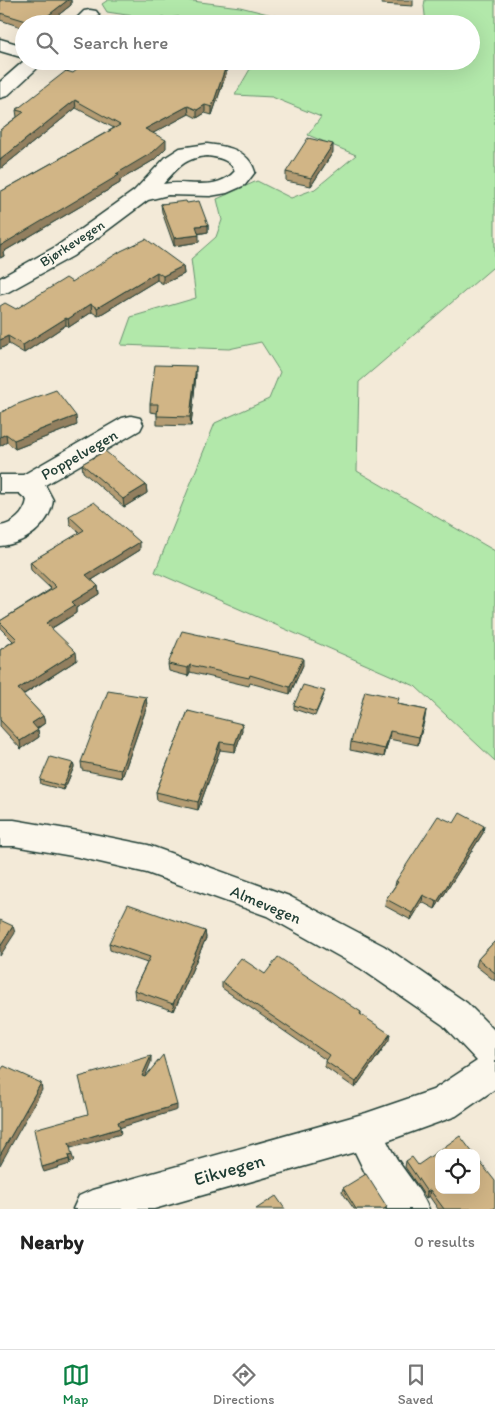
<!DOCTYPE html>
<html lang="en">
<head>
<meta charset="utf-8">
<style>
	body { margin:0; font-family:Itim,sans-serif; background:#f2f2f2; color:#222 }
	.controls { position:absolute; right:15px; bottom:15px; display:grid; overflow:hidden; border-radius:10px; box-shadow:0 5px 20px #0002 }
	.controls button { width:45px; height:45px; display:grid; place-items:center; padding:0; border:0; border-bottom:1px solid #e0e0e0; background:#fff; color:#222; font:25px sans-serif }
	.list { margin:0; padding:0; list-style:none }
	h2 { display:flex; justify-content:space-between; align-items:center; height:65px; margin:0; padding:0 20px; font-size:21px }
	h2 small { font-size:16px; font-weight:400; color:#767676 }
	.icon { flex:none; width:28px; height:28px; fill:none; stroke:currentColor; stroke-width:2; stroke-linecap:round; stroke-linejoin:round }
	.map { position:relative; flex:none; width:495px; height:1209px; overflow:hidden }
	.search { position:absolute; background:#fff; box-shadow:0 5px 20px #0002; left:15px; right:15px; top:15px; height:55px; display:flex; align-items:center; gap:12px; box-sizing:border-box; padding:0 18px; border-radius:28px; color:#767676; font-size:19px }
	.sheet { height:140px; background:#fff }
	nav { display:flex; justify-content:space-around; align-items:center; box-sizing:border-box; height:70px; border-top:1px solid #e0e0e0; background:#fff; font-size:14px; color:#767676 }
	nav a { display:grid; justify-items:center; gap:2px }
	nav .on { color:#0b8043 }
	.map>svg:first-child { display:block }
	.green { fill:#b2e8aa; stroke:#68926f }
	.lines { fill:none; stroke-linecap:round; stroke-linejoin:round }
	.minor-casing { stroke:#1f3d34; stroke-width:3 }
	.minor { fill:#fbf7ec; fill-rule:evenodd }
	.wall { fill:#b49c73; stroke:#1f3d34 }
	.shaded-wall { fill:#927f5e; stroke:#1f3d34 }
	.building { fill:#d1b586; stroke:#1f3d34 }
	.labels { text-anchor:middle; stroke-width:4; stroke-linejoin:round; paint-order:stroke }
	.far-street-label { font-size:14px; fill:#1f3d34; stroke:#fbf7ec }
	.street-label { font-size:16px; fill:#1f3d34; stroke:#fbf7ec }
	.near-street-label { font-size:19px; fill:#1f3d34; stroke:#fbf7ec }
</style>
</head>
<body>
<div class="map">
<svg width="495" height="1209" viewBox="0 0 495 1209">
	<rect width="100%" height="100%" fill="#f3ead8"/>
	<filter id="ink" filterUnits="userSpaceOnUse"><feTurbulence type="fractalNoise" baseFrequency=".02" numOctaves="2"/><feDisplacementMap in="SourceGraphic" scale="10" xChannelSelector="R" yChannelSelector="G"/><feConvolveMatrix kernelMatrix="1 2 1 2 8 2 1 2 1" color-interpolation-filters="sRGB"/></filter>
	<g filter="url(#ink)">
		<path class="green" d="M108,0H184L240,7L272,15L342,24H185L107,12L102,4Z
			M425,0H495V268H492L359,382L357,471L495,551V761L415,686L155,572L215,423L269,399L280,372L261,342L229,349L121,345L131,317L196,298L191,259L216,237L222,220L217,199L257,181L291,198L315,189L356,155L308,135L321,117L272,97L235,95L253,64L243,61H471V24H426L424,6Z"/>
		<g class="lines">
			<g class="minor-casing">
				<path id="minor" d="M90,10L96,11L99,15L91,24H71L84,11Z
					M0,39L24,46V58L0,51Z
					M24,61H45L7,96L0,98V82Z
					M207,144C227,146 249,150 255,172L245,185L227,193L210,196L168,195L148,200L73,256L8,292L0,294V278L57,246L134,191L166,157L180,148ZM207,156C218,157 231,160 235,171C217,192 187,180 163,184C178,168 184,158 207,156Z
					M131,416L140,418L143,424L140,430L45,485L53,500C50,526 25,544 0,546V526C14,524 25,513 27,500L19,493H0V475H23L122,418Z
					M0,820H14L78,831L148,845L289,896L384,946L467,1003L495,1031V1089L456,1116L387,1141C398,1166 418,1184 429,1209H387L371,1185L355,1152L154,1209H73L79,1196L92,1190L366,1113L433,1090L477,1061L443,1025L360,968L267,916L147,873L78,857L14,846H0Z"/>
			</g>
			<use href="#minor" class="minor"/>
		</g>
		<path class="wall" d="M0,0H71V5L47,24H24V28L0,20Z
			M383,0H413V6L382,4Z
			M226,66V74L212,115L205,113L197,118L189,114L153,133L166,148L154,160L120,180V183L3,252L4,256L0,258V192L114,128L76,108L0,169V130L17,117L16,110L73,73Z
			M333,152L311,186L286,181V172Z
			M187,203L208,225V232L198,234L199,242L174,246L162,212L161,204Z
			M183,266L184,274L163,284L157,280L98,316L92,312L69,327L66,325L24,353L9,344L0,349L16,309L72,282Z
			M196,374L191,426L157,425V413L150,412V404Z
			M0,413L77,425L15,449L7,442L0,446Z
			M82,464L146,485L147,493L124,507L83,472Z
			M69,516L140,550L92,580L98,586L99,594L76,608V613L51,629L77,660L23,695L43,716L45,723L37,729L38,730L39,737L21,749L0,726V650L13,641L1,629L0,621L51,589L31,570L30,562L80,533L70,524Z
			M168,664L303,665L290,694L250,683L249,686L190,672L188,676L169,671Z
			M324,695L315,716L294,709V705Z
			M146,697L147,706L122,778L82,770L81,762Z
			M398,704L426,710L418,745L389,739L384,757L350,750L351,742Z
			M188,711L242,731L235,752L220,750L198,810L157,800L156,792Z
			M73,763L74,767L64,790L41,784L40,780Z
			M454,823L483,833L435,909L422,902L411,920L385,906L386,899L395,886L396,881Z
			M205,931L206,938L174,1011L135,998L134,990L147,963L110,950L109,943Z
			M495,941V981L476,966L478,959Z
			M265,974L361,1012V1015L389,1040L355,1088L325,1067V1061L326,1060L222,988V982Z
			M406,1161L418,1165L495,1209H438L429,1196L426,1198L405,1167Z
			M343,1188L387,1209H354L342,1192Z"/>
		<path class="shaded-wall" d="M68,0H71V5L47,24H46V17Z
			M42,16L43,24H33V23Z
			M226,66V74L212,115V107Z
			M75,100L76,108L0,169V160Z
			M205,105V113L197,118V110Z
			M188,106L189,114L146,137L145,129Z
			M166,140V148L154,160L120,180V183L3,252L4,256L0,258V246L116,174Z
			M333,144V152L311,186V178Z
			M208,225V232L196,234V226Z
			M199,235V242L174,246V238Z
			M183,266L184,274L163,284V276Z
			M157,272V280L98,316L97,308Z
			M91,304L92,312L69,327L68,319Z
			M66,318V325L24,353L23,345Z
			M8,336L9,344L0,349V340Z
			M196,366V374L191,426L190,417Z
			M76,416L77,425L15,449L14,440Z
			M6,434L7,442L0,446V437Z
			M146,485L147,493L124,507L123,499Z
			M140,542V550L87,583L86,575Z
			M98,586L99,594L76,608V613L47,631L46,623L72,602Z
			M76,652L77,660L19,697L18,689Z
			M303,658V665L290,694V687Z
			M190,665V672L188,676V668Z
			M146,697L147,706L122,778L121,770Z
			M426,710L425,718L418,745L419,737Z
			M43,716L45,723L33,731L32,723Z
			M242,724V731L235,752V744Z
			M38,730L39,737L21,749L20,741Z
			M390,731L389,739L384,757L385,749Z
			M220,742V750L198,810V802Z
			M73,763L74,767L64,790L63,786Z
			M484,826L483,833L435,909L437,902Z
			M423,895L422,902L411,920L412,913Z
			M13,926L15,933L0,956V947Z
			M205,931L206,938L174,1011L173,1004Z
			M390,1034L389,1040L355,1088L356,1082Z
			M151,1056V1062L143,1082L142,1076Z
			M41,1083L42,1090L0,1165V1155Z
			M177,1105V1110L119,1128L118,1122Z
			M120,1128L121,1134L71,1148L69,1143Z
			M72,1155L74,1161L70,1162L68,1156Z
			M69,1159L70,1164L44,1172L42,1167Z
			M430,1190L429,1196L426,1198L427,1192Z"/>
		<path class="building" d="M0,0H68L46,17L42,16L33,23L0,13Z
			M179,17L181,24H136L140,20L143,21L147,18L152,19Z
			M88,61H215L226,66L212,107L205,105L197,110L188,106L145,129L166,140L153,152L116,174L119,175L0,246V192L120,125L75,100L0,160V130L24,112L16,110L66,71L73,73Z
			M308,138L333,144L311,178L286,172Z
			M186,201L187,203L199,201L208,225L196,226L199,235L174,238L161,204Z
			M146,239L183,266L163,276L157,272L97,308L91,304L68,319L66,318L23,345L8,336L0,340V306L5,303L16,309L66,278L72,282L121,251Z
			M155,365L196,366L190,417L157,416L158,404H150Z
			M56,390L76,416L14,440L6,434L0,437V413L15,405Z
			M105,451L146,485L123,499L82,464Z
			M94,502L140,542L86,575L98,586L72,602L75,605L46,623L76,652L18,689L43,716L32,723L38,730L20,741L0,720V650L17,639L0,622V621L56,587L30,562L84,530L69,516Z
			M182,631L303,658L290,687L250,675L249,678L190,665L188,668L168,664Z
			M303,685L325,691L316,712L294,705Z
			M108,691L146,697L121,770L81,762Z
			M365,691L399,698L397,704L426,710L419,737L390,731L385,749L351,742Z
			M188,711L242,724L235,744L220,742L198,802L156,792Z
			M50,757L73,763L63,786L40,780Z
			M460,813L484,826L437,902L423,895L412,913L386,899L398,882L396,881L438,816L454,823Z
			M128,904L205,931L173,1004L134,990L150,957L109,943Z
			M0,920L13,926L0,947Z
			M495,941V973L478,959Z
			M278,957L361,1012L360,1014L390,1034L356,1082L325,1061L329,1055L222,982L241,958L265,974Z
			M163,1055L177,1105L118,1122L120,1128L69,1143L72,1155L68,1156L69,1159L42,1167L34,1129L88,1114L79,1077L151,1056L142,1076L145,1077Z
			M4,1066L41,1083L0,1155V1071Z
			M460,1136L473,1153H439V1190H476V1157L495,1181V1209H444L430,1190L427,1192L406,1161L412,1157L418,1165Z
			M366,1174L387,1207L384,1209H356L343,1188Z
			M276,1196L285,1209H256Z"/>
	</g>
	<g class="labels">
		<g class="far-street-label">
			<text transform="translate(72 243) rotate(-33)" y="5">Bjørkevegen</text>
		</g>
		<g class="street-label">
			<text transform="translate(79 454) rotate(-30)" y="6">Poppelvegen</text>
			<text transform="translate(266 904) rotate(23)" y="6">Almevegen</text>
		</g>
		<g class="near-street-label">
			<text transform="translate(229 1169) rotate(-16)" y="7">Eikvegen</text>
		</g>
	</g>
</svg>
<div class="controls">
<button><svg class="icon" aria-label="locate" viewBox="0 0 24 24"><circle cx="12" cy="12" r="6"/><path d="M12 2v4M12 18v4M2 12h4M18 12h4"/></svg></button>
</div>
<div class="search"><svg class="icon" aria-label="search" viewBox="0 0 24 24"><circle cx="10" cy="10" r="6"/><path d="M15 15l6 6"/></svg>Search here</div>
</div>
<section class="sheet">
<h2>Nearby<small>0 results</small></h2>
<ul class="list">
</ul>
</section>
<nav>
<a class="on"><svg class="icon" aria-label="map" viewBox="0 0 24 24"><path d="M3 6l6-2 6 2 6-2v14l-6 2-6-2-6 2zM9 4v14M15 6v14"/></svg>Map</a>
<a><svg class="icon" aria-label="directions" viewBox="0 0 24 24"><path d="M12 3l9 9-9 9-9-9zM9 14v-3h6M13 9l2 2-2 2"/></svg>Directions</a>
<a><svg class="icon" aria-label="saved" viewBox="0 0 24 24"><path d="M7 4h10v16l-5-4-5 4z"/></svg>Saved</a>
</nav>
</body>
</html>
